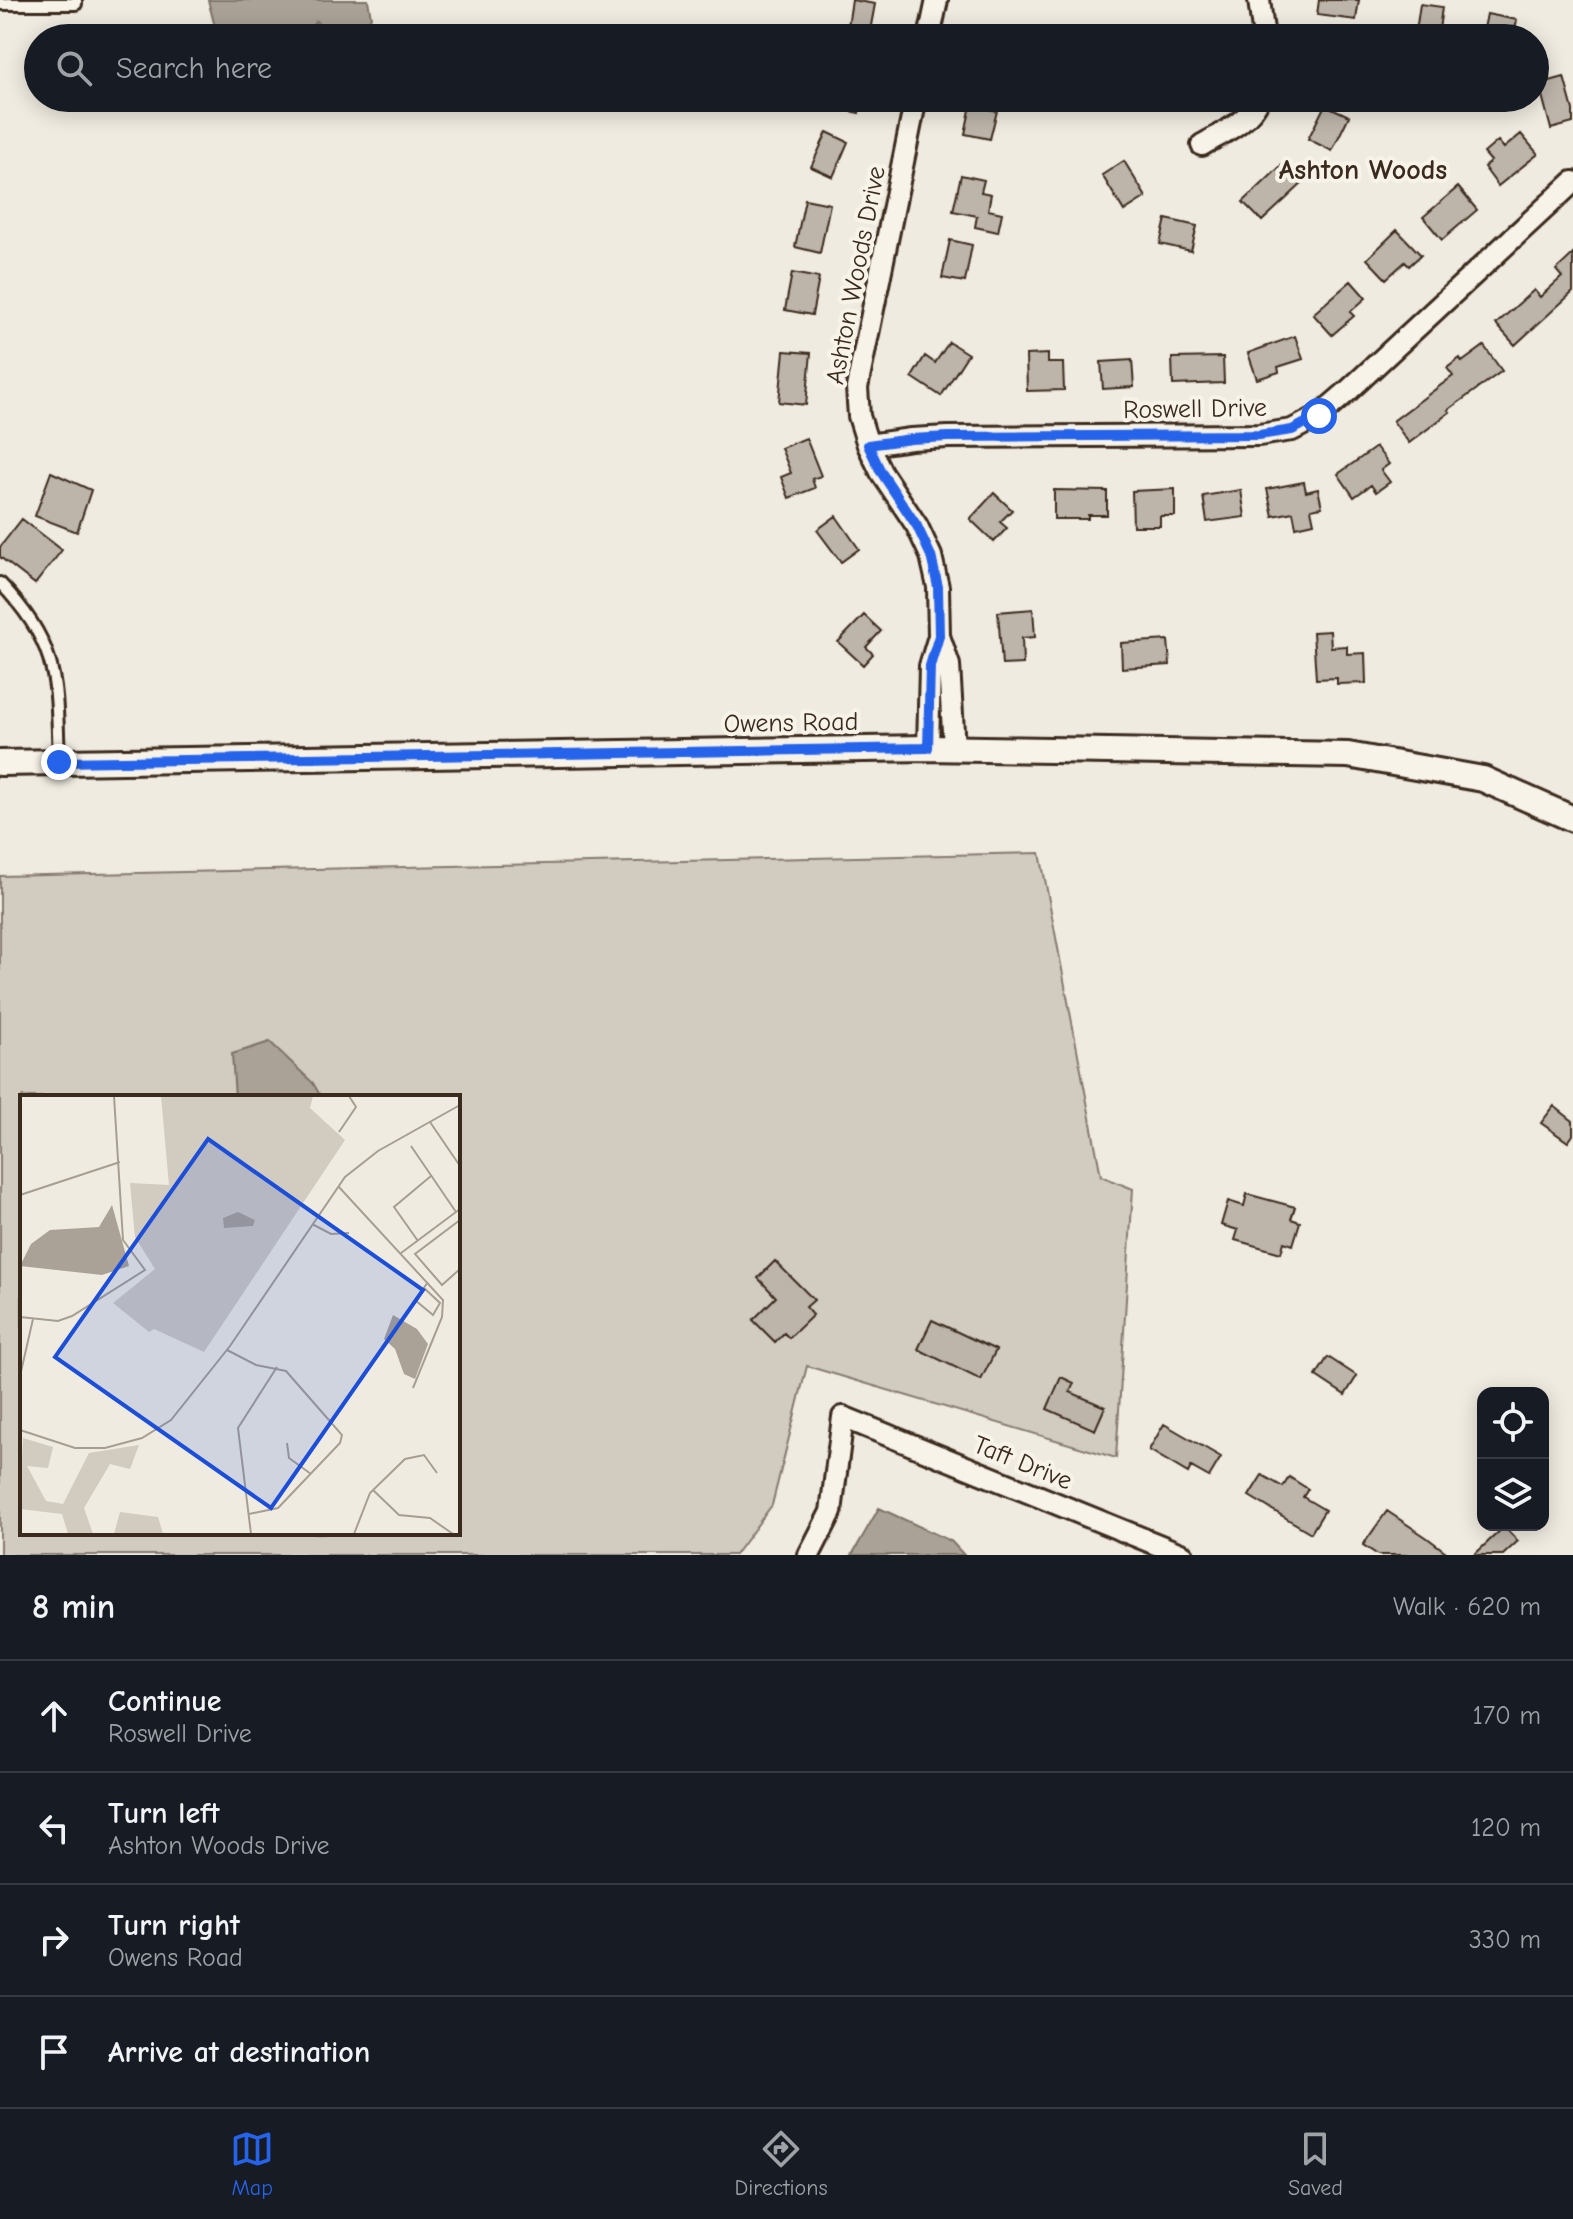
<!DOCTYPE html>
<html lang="en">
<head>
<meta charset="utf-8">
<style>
	body { margin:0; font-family:"Comic Neue",sans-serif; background:#20242c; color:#f1f3f6 }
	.controls { position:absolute; right:24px; bottom:24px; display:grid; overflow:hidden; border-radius:16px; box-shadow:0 4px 20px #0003 }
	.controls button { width:72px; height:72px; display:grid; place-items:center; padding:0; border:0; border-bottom:2px solid #363941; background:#171b24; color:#f1f3f6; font:40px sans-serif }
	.stop { position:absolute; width:24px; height:24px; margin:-18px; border:6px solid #2563eb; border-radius:50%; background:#fff }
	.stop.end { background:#2563eb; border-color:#fff; box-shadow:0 2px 8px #0008 }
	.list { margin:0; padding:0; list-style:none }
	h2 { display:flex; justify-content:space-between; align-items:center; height:104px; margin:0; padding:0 32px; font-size:34px }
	h2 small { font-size:26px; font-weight:400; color:#9ea1a6 }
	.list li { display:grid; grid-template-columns:52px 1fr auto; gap:24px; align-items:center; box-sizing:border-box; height:112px; padding:0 32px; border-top:2px solid #363941 }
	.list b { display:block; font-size:30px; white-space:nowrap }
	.list p { margin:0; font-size:26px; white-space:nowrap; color:#9ea1a6 }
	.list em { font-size:26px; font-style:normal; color:#9ea1a6 }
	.icon { flex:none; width:44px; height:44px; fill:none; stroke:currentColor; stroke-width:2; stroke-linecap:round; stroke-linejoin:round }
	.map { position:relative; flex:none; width:1573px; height:1555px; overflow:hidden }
	.search { position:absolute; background:#171b24; box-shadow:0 4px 20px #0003; left:24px; right:24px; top:24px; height:88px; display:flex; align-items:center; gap:20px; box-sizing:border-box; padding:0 28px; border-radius:44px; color:#9ea1a6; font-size:30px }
	.sheet { height:552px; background:#171b24 }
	nav { display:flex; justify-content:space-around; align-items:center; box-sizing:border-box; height:112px; border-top:2px solid #363941; background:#171b24; font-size:22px; color:#9ea1a6 }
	nav a { display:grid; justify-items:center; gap:4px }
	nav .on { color:#2563eb }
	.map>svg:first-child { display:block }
	.green { fill:#d1cbc0; stroke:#867a6f; stroke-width:2; fill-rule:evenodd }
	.water { fill:#aaa296; stroke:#7e7266; stroke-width:2 }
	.building { fill:#bdb5aa; stroke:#3b2a1e; stroke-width:2 }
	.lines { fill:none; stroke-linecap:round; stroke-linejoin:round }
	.service-casing { stroke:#3b2a1e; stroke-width:16 }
	.minor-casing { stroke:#3b2a1e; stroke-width:26 }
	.tertiary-casing { stroke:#3b2a1e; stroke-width:30 }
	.service { stroke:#f7f3e8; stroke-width:10 }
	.minor { stroke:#f7f3e8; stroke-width:20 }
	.tertiary { stroke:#f7f3e8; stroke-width:24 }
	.route { stroke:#2563eb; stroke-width:10 }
	.labels { text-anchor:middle; stroke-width:8; stroke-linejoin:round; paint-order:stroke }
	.street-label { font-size:26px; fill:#3b2a1e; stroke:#f7f3e8 }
	.neighbourhood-label { font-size:28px; font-weight:bold; fill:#3b2a1e; stroke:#f7f3e8 }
	.inset-road { fill:none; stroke:#a79e92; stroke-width:2 }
	.view { fill:#1d4ed8; fill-opacity:0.15; stroke:#1d4ed8; stroke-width:4 }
	.inset-edge { fill:none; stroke:#3b2a1e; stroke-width:4 }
</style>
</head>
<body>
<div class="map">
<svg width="1573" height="1555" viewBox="0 0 1573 1555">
	<rect width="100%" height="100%" fill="#efebe0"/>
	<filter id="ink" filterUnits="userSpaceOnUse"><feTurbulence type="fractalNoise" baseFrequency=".0125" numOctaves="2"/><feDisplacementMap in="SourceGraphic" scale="16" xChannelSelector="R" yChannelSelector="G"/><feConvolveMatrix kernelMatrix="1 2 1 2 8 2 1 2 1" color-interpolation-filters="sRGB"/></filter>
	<g filter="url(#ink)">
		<path class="green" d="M1040,853L1101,1176L1133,1189L1116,1458L807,1366L772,1505L735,1555H0V876ZM22,1097H458V1533H22Z"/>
		<path class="water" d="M208,0H368L371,17L367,24L357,23L349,32L324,30L316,21L302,38H218Z
			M270,1042L313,1083L321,1097H235L232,1054Z
			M879,1508L951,1541L964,1555H852Z"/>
		<path class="building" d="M852,0L875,4L870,31L848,26Z
			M1319,0H1359L1356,20L1317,15Z
			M1420,4L1442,7L1438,38H1415Z
			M1487,14L1517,20L1513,38H1482Z
			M1564,77L1573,110V123L1551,129L1539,84Z
			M818,98H862L859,113L818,104Z
			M971,105L997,111L990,139L965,134Z
			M1325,105L1349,116L1332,151L1308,139Z
			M827,132L848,142L833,177L811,167Z
			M1521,134L1538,154L1498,186L1484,167L1491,161L1484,153L1498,141L1504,148Z
			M1124,161L1146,197L1124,211L1102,175Z
			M1285,162L1304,182L1262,221L1243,202Z
			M961,175L984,180L981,192L991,194L988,210L1002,213L998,232L975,227L977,216L953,211Z
			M1458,187L1477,210L1442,240L1423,217Z
			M805,199L830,204L820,253L795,247Z
			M1166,219L1197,226L1191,251L1160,244Z
			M1397,230L1421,255L1409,266L1405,262L1386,279L1367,259Z
			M950,240L972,245L965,282L942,278Z
			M1573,254V292L1515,345L1496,324L1534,290L1540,297L1562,277L1556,270Z
			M792,273L819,278L812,315L785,310Z
			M1351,281L1366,298L1350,312L1354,316L1332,335L1313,314Z
			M1295,336L1303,359L1278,367L1279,372L1257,379L1248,353Z
			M949,342L968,354L941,396L912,377L925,356L935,363Z
			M1484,346L1502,371L1448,410L1450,412L1409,443L1393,421L1453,376L1447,368L1460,358L1462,362Z
			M784,351L811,353L806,405L779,402Z
			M1048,354V363H1063L1064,390L1027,391L1026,355Z
			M1223,357L1224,383L1173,385L1172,358Z
			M1132,360L1134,387L1103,389L1101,362Z
			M806,438L821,476L812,479L815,488L789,498L781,477L791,473L781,448Z
			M1376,447L1389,464L1381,470L1390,482L1376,492L1371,485L1354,497L1338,474Z
			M51,472L91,490L77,532L35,516Z
			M1304,482L1306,492L1318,489L1322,507L1311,509L1314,523L1296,527L1293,512L1273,516L1267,489Z
			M1175,489V516H1160V526H1133L1132,491Z
			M1054,490L1107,491V515H1088V519H1054Z
			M1241,490L1245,517L1207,522L1203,496Z
			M994,493L1012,510L1000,522L1007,528L994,542L970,519Z
			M836,516L859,549L841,562L817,530Z
			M22,519L62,550L35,584L0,557V547Z
			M1033,609L1035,637L1022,638L1023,664L1002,665L998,612Z
			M864,615L881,631L866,647L873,654L863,665L838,642Z
			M1330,631L1331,647L1347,646V654L1365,653L1366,683L1337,684V678L1316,679L1313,632Z
			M1168,640L1170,665L1122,668L1121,643Z
			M1554,1106L1573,1121V1135L1568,1142L1541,1123Z
			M1247,1194L1295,1207L1291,1219L1300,1222L1293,1245L1284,1242L1281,1253L1235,1240L1238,1230L1221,1225L1228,1201L1244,1206Z
			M775,1261L814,1300L806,1307L813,1315L789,1338L784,1333L775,1342L753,1320L776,1297L758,1278Z
			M932,1320L996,1350L981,1380L918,1349Z
			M1328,1357L1357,1376L1345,1395L1316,1376Z
			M1061,1377L1074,1383L1070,1392L1105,1407L1095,1430L1047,1409Z
			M1164,1424L1221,1457L1209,1477L1191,1467L1188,1473L1149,1450Z
			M1262,1475L1283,1487L1289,1477L1308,1489L1303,1497L1325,1510L1311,1533L1249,1496Z
			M1387,1511L1426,1537L1450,1555H1378L1363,1545Z
			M1504,1527L1518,1541L1503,1555H1474Z"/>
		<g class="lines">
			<g class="service-casing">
				<path id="service" d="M0,4H76V0
					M0,583C60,645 56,681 59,762"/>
			</g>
			<g class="minor-casing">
				<path id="minor" d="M1259,0L1264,38
					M929,38L937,0
					M916,98L857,388L859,416L868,445L881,472L917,526L931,556L938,587L939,636L949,665L954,748
					M1202,145C1223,133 1250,121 1259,98
					M868,445L911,439L948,437L1259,435L1292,430L1319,416L1348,391L1573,182
					M928,748L930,666L939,636
					M809,1555L831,1512L843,1417L1183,1555"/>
			</g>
			<g class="tertiary-casing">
				<path id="tertiary" d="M0,763L928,748L1348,755L1483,779L1573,819"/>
			</g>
			<use href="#service" class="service"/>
			<use href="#minor" class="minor"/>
			<use href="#tertiary" class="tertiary"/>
		</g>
	</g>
	<g class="lines" filter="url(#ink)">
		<path class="route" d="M59,762L928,748L930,666L939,636L938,587L931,556L917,526L881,472L868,445L911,439L948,437L1259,435L1292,430L1319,416"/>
	</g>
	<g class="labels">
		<g class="street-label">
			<text transform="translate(855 275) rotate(-79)" y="9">Ashton Woods Drive</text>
			<text transform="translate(1195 408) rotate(-1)" y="9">Roswell Drive</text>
			<text transform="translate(791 722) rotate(-1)" y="9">Owens Road</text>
			<text transform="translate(1023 1462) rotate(22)" y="9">Taft Drive</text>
		</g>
		<g class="neighbourhood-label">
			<text x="1363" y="179">Ashton Woods</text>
		</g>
	</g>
	<g transform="translate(20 1095)">
		<rect width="440" height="440" fill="#efebe0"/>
		<path d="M141,1H293L290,13L325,45L184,257L134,234L129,237L93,208L135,174L115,142L110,88L149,90ZM3,343L33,352L28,373L7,371L26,406L43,409L69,358L119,350L110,374L90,369L64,413L73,439H48L42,419L0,414ZM100,417L138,422L143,439H94Z" fill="#d1cbc0"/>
		<path d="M92,110L109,171L82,180L0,171L11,149L30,135L79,132ZM218,117L235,125L233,131L204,133L203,123ZM373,220L397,234L408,249L395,284L384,279L375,254L364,244Z" fill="#aaa296"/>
		<path class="inset-road" d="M410,27L440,71M319,37L336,12L329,1M391,51L436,117M318,91L423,205L422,222L393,293M0,100L100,67M440,125L395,159L422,190L440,174M292,129L311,139L329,138M398,146L374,112L411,81M381,158L440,114M404,193L420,208L413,220L395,205L408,187M0,222L38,226L52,221L125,175L103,145L94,1M207,255L236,270L266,276L322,340L320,348L258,413L229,419M0,281L13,224M0,335L55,353H85L122,343L151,325L210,251L325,82L358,56L440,10M267,348L269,363L291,379M353,395L379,420L410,423L433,439M10,439H35M231,439L218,333L257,272M334,439L350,398L385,364L404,360L417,378"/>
		<path class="view" d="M188,44L403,195L251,413L35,262Z"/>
		<rect width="440" height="440" class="inset-edge"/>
	</g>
</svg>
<div class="controls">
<button><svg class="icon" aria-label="locate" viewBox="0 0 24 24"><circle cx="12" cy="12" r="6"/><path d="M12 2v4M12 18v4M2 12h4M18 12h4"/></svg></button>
<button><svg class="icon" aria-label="layers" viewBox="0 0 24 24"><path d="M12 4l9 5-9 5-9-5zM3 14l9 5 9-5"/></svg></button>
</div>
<div class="stop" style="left:1319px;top:416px"></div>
<div class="stop end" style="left:59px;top:762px"></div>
<div class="search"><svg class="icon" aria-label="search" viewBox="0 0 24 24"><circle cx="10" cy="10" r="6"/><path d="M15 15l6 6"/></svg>Search here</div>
</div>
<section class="sheet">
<h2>8 min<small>Walk · 620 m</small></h2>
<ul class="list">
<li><svg class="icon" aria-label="ahead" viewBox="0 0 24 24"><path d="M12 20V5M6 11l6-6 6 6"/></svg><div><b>Continue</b><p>Roswell Drive</p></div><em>170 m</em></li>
<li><svg class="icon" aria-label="left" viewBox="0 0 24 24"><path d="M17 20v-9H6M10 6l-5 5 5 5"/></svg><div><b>Turn left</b><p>Ashton Woods Drive</p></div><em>120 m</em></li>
<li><svg class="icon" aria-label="right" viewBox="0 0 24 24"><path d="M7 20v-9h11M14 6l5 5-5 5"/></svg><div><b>Turn right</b><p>Owens Road</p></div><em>330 m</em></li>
<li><svg class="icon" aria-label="arrive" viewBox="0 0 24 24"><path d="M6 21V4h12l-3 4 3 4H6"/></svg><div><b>Arrive at destination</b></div></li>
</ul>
</section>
<nav>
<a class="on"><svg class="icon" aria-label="map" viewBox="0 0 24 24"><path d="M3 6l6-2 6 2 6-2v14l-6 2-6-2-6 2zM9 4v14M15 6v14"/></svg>Map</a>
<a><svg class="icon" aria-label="directions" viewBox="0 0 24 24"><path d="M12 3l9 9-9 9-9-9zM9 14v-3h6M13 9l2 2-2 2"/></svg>Directions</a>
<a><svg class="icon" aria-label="saved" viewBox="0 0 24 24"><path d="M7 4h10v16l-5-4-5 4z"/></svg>Saved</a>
</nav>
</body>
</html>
